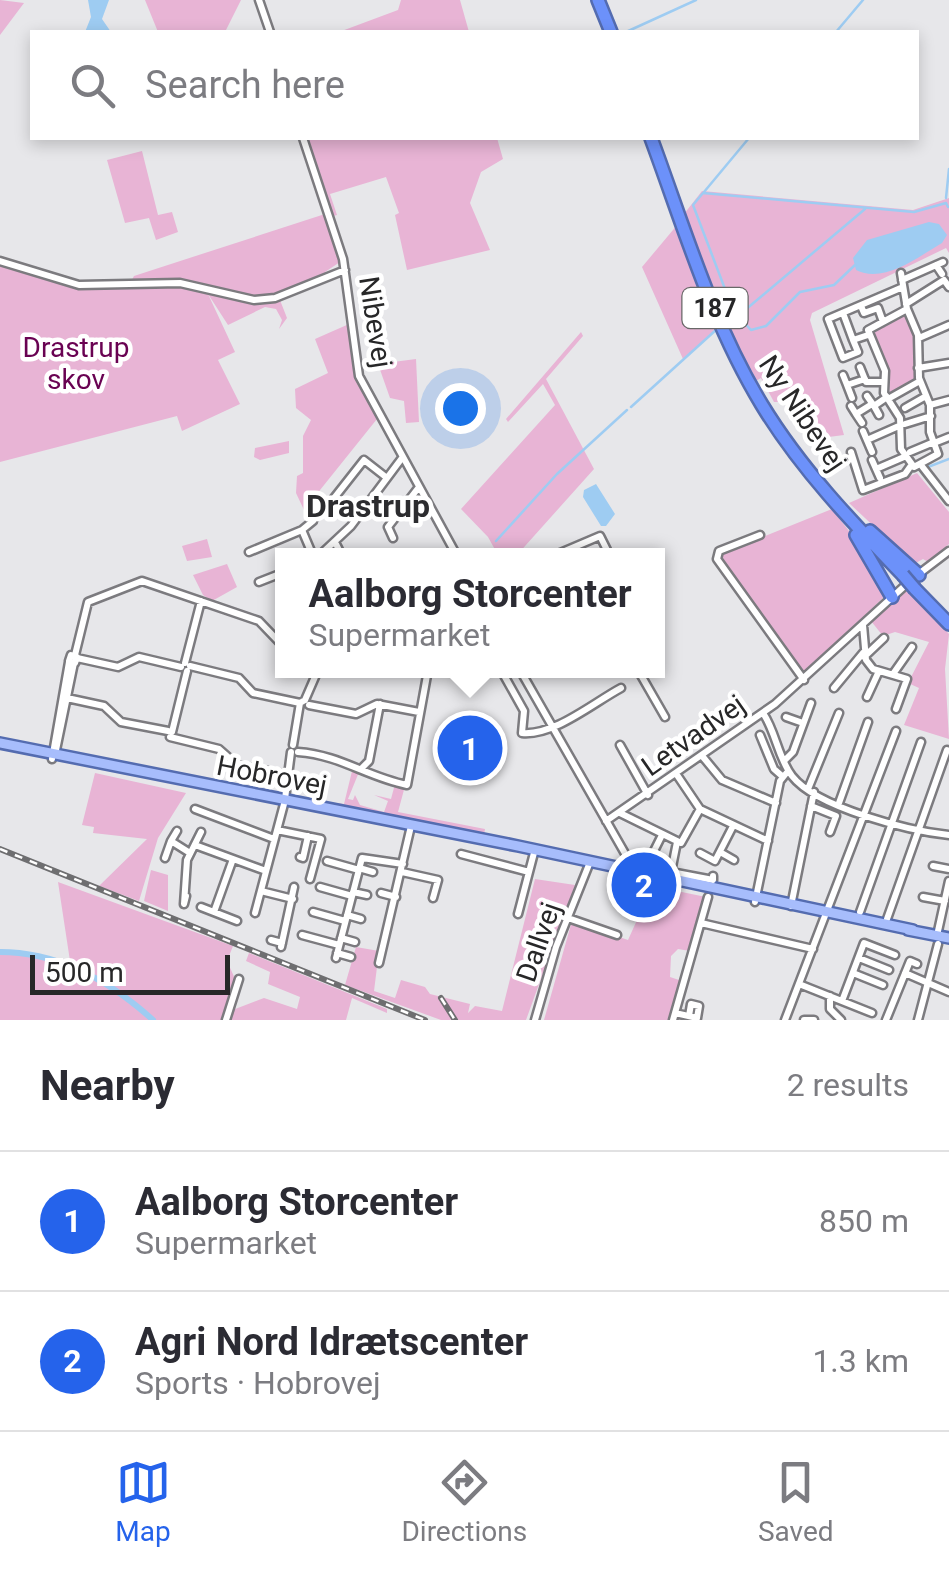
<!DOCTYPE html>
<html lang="en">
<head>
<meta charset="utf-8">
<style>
	body { margin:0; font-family:Roboto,sans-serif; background:#f7f7f7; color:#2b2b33 }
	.scale { position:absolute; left:30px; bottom:25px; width:200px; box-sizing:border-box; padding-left:10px; border:5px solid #272728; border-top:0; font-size:28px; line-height:35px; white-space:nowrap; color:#272728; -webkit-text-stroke:8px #fff; paint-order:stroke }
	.you { position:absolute; left:460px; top:408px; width:35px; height:35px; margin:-25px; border:8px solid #fff; border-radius:50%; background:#1a73e8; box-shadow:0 0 0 15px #1a73e833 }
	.badge { display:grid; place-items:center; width:65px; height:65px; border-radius:50%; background:#2563eb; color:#fff; font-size:32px; font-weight:700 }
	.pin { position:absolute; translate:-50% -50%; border:5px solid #fff; box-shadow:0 2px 10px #0006 }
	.popup { position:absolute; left:275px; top:548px; width:390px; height:130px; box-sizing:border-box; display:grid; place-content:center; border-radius:0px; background:#fff; filter:drop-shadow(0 2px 8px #0005); font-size:32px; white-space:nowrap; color:#7c7c81 }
	.popup b { font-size:38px; color:#2b2b33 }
	.popup::after { content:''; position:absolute; left:50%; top:100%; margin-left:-20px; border:20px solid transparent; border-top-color:#fff }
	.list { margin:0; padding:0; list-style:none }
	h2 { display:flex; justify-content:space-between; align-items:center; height:130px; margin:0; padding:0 40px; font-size:42px }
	h2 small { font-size:32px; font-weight:400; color:#7c7c81 }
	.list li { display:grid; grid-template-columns:65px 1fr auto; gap:30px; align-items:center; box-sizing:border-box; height:140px; padding:0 40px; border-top:2px solid #e1e1e2 }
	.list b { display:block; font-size:38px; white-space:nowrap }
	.list p { margin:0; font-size:32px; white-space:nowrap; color:#7c7c81 }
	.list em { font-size:32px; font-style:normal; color:#7c7c81 }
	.icon { flex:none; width:55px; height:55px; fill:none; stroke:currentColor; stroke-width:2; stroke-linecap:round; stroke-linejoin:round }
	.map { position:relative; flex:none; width:949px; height:1020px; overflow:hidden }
	.search { position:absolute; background:#fff; box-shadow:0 5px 15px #0003; left:30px; right:30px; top:30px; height:110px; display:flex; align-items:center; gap:25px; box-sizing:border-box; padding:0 35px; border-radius:0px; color:#7c7c81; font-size:38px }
	.sheet { height:410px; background:#fff }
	nav { display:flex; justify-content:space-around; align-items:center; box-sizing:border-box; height:140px; border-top:2px solid #e1e1e2; background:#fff; font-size:28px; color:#7c7c81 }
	nav a { display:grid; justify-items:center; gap:5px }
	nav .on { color:#2563eb }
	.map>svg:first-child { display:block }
	.green { fill:#e8b4d5 }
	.water { fill:#9eccf2 }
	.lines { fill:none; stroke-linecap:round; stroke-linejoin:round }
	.stream { stroke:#9eccf2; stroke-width:2.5 }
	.river { stroke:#9eccf2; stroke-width:6 }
	.minor-casing { stroke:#7c7b7f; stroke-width:11 }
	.major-casing { stroke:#546cb0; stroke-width:14 }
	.highway-casing { stroke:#546cb0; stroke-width:16 }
	.minor { stroke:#fff; stroke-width:6 }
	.major { stroke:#a7bdfc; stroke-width:9 }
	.highway { stroke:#6c91fa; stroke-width:11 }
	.rail-casing { stroke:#6e6e70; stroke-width:6 }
	.rail { stroke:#fff; stroke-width:2.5; stroke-dasharray:8; stroke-linecap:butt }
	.highway-bridge-casing { stroke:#546cb0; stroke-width:16; stroke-linecap:butt }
	.highway-bridge { stroke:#6c91fa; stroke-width:11 }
	.labels { text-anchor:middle; stroke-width:9; stroke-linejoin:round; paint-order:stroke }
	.shield { fill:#fff; stroke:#686868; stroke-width:2.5 }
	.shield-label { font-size:25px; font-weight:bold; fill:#272728 }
	.street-label { font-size:28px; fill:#272728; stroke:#fff }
	.park-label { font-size:28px; fill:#690252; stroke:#fff }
	.quarter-label { font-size:32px; font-weight:bold; fill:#2c2c2f; stroke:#fff }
</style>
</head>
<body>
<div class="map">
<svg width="949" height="1020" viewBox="0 0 949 1020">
	<rect width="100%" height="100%" fill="#e7e7ea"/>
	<path class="green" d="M0,0L24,3L0,35Z
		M145,0H241L225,32H158Z
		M401,0H460L469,32H339L398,10Z
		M306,138H497L503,159L481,172L470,203L490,250L407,270L395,215L399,213L386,177L330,194L337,215L333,216Z
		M142,151L158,215L172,212L178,232L156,240L149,218L125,223L107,160Z
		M702,191L913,210L949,198V253L946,248L812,313L810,320L844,435L813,439L806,419L790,402H774L761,378L754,382L721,313L684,214Z
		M325,214L340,262L325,272L326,276L278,295L287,318L279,329L282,320L276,309L265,307L228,325L208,294L235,352L218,360L240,404L182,431L177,416L0,462V263L75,288L129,285L134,276Z
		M678,224L718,328L683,359L642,267Z
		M905,311L916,333L917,378L890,395L888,369L871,334L872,328Z
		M349,324L355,375L377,419L304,510L296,493L297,476L303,473V436L311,420L296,408L295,389L328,373L315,339Z
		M581,332L583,336L546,379L594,469L517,555H498L488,537L461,509L555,405L543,384L508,422L506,419Z
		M416,359L419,422L406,423L404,401L390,398L378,364Z
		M289,441V453L260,460L254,457L255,448Z
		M917,473L949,512V544L928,562L923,559L914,564L849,503Z
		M832,509L859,544L885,596L803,675L720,554Z
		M207,539L212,557L187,561L182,546Z
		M227,564L237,587L212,601L203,595L193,575Z
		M908,588L949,634L945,669L949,739L904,725L919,688L908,683L929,642L895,632L883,636L871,621Z
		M353,767L359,772L348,799L353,800L355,795L360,805L384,812L388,801L374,795L391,799L395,784L405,786L398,812L485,829L484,836L337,808V803L344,804Z
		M95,773L186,793L158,838L139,901L99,886L147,839L93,833L94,827L82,825Z
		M151,870L168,875V911L144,901Z
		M535,879L575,885L526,1020H441L345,985L356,947L379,951L374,991L395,998L401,980L425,987L430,994L470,1004L468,1013L475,1006L502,1011Z
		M58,882L233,946L227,961L236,981L224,1020H0V949L70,961Z
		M672,890L706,897L690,951L678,949L671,956L670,977L682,981L670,1020H544L572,921L628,940L647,898L664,901L666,892Z
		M249,953L387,1009V1013L352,998L346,1020H228L230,1011L264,998L297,1009L300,997L268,984L270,972L246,961Z"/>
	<path class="water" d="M88,0H109L102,19L111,32H85L91,17Z
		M929,222L939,224L947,235L942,243C918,257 884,284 856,270L853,258L867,240Z
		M596,484L615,514L606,526H601L583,497L584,490Z"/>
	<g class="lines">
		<path class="stream" d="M626,32L696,0
			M836,32L863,0
			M704,192L749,138
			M946,198L949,169
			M855,265L834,285L800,292L766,326L751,330L738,316L865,209
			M725,321L733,310L693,205L703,193L914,212L946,203L948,207
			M631,407L717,329
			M930,471L928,467L949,459
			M496,541L557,474L627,410"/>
		<path class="river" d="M0,952C60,952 111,982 153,1020"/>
		<g class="minor-casing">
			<path id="minor" d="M259,0L270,32
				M303,138L343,259L359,376L457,556
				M0,261L79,285L180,283L254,300L275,298L345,270
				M936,265L942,274
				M901,273L907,309L918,335L919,378L930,405V432L938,454L914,467L901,449L900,418L884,393L885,371L868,330L907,309
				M902,280L943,262
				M906,304L944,280L949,287
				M861,306L864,313L878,308L883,322
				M843,313L853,340
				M868,335L853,340L858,352L843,358L828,319L903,287
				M919,338L949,325
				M860,367L866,382H884
				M918,368L949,363
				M843,375L847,385
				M867,396L874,406L887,397
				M852,398L847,385L865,379
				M888,399L920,381
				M930,405L949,400
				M851,406L856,414L872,404
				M874,406L879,415
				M905,408L926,396
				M856,414L862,423
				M905,424L931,416
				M863,431L872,452
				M867,440L901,425
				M934,443L949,437
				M851,452L863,490L905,474L910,467
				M910,452L934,442
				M872,460L880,478
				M921,465L949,501
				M876,469L904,457
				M327,507L364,460L387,478
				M302,530L313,556
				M760,535L719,551L717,559L804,680
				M393,538L388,527L419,487
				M335,542L342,556
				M249,552L302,530L313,521
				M319,556L351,526L402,458
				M553,556L600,536L610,556
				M920,573L949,551
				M259,582L282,573
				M863,625L866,660L873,669L907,679L896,709
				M71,655L77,657L75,663L69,661Z
				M75,655L88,602L142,581L259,621L282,645
				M864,657L884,638
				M77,658L118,667L139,657L181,667
				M185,663L201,601
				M190,666L239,678L253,693L300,703
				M501,670L524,711L522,733C554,736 593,703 621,688
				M520,670L627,857L629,875
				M638,670L665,717
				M893,674L912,647
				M834,688L863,653
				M867,697L879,671
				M67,698L104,706L121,722L168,731
				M305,700L318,670
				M309,705L356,714L377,704L419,712
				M763,713C776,732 778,758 792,776C817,808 910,831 949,835
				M786,717L803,723
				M172,732L187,671
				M760,735L774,769L782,776
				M170,737L219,749L237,765L288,775
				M293,745L300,703L305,700
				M620,745L648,795
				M298,752C340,755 367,777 407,785L428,670
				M55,755L74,663
				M703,757L722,780L776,803
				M52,759L69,662
				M784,761L793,752L811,703
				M361,769L369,761L380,704
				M677,775L700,809L768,841
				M808,789L839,713
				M285,799L291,752
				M839,803L868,722
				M811,806L836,816L830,832
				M195,809L274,839
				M620,813L681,843L700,809
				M606,821L775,704L910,581
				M277,830L321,839L310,879
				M177,831L171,841L190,853
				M677,842L671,872L713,880V876
				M195,845L266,871
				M654,851L662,835
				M720,852L734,860
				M700,853L715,861L733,826
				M461,854L529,872
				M300,857L303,858L308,836
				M165,858L171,841
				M327,861L359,870
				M933,866L949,869
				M359,868L373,872
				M402,872L438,880L433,898
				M320,887L352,896
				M261,891L293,899
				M353,892L367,895
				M381,893L396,897
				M186,896L184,904L187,860L201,832
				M923,897L945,901
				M755,902L780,781L788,771
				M791,906L814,792
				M201,907L237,921
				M214,912L233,859
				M313,912L345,921
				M860,912L921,742
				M255,913L284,804
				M518,914L535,849
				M347,915L361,919
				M568,918L617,935
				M887,919L947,750
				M701,923L813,949
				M938,931L949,881
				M302,935L339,945
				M341,938L355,942
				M271,940L282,943
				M281,947L294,887
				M337,953L351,957
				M336,958L362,858L403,864
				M859,958L889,970
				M379,963L411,826
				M853,973L883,985
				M905,973L949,992
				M799,984L872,1013
				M830,996V1009L841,1020
				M842,1001L864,943L895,955
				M675,1013L697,1018L699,1006L691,1004L689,1016
				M226,1020L239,979
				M535,1020L556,947L590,862
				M673,1020L708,897
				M785,1020L896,731
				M804,1020H814
				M886,1020L910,961L917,964
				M918,1020L938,944"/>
		</g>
		<g class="major-casing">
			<path id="major" d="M0,743L518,846L913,930
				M908,930L949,938"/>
		</g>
		<g class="highway-casing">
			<path id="highway" d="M598,0L611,32
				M651,138C684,227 712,323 762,405C801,469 852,522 903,575
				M870,531L919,575
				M856,535L892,597
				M915,589L949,624"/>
		</g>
		<use href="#minor" class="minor"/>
		<use href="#major" class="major"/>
		<use href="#highway" class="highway"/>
		<g class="rail-casing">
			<path id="rail" d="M0,849L425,1020
				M441,998L455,1020"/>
		</g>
		<use href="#rail" class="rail"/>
		<g class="highway-bridge-casing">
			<path id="highway-bridge" d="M903,575L915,589"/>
		</g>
		<use href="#highway-bridge" class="highway-bridge"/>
	</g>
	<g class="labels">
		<rect class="shield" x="682.5" y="288" width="65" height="40" rx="8"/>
		<g class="shield-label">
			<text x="715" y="317">187</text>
		</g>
		<g class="street-label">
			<text transform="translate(376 322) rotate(81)" y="10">Nibevej</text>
			<text transform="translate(803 413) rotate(56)" y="10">Ny Nibevej</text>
			<text transform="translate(693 735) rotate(-35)" y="10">Letvadvej</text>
			<text transform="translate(272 775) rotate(11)" y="10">Hobrovej</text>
			<text transform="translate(538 942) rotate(-71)" y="10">Dallvej</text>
		</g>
		<g class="park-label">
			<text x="76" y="357">Drastrup<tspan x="76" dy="32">skov</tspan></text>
		</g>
		<g class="quarter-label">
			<text x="368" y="517">Drastrup</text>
		</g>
	</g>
</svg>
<div class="scale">500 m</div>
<div class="you"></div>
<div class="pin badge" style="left:470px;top:748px">1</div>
<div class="popup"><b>Aalborg Storcenter</b>Supermarket</div>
<div class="pin badge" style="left:644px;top:885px">2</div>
<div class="search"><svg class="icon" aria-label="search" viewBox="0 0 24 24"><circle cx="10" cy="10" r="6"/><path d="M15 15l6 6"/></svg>Search here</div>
</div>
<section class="sheet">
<h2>Nearby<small>2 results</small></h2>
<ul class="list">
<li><span class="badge">1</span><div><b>Aalborg Storcenter</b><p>Supermarket</p></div><em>850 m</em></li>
<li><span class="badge">2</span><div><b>Agri Nord Idrætscenter</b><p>Sports · Hobrovej</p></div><em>1.3 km</em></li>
</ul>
</section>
<nav>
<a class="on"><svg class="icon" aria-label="map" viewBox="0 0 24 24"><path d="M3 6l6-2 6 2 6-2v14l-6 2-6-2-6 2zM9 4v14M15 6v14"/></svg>Map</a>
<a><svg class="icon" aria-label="directions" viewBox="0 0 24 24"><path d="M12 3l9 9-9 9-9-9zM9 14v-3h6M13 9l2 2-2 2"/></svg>Directions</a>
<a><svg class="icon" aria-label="saved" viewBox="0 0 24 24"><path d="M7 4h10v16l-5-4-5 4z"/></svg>Saved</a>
</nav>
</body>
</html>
